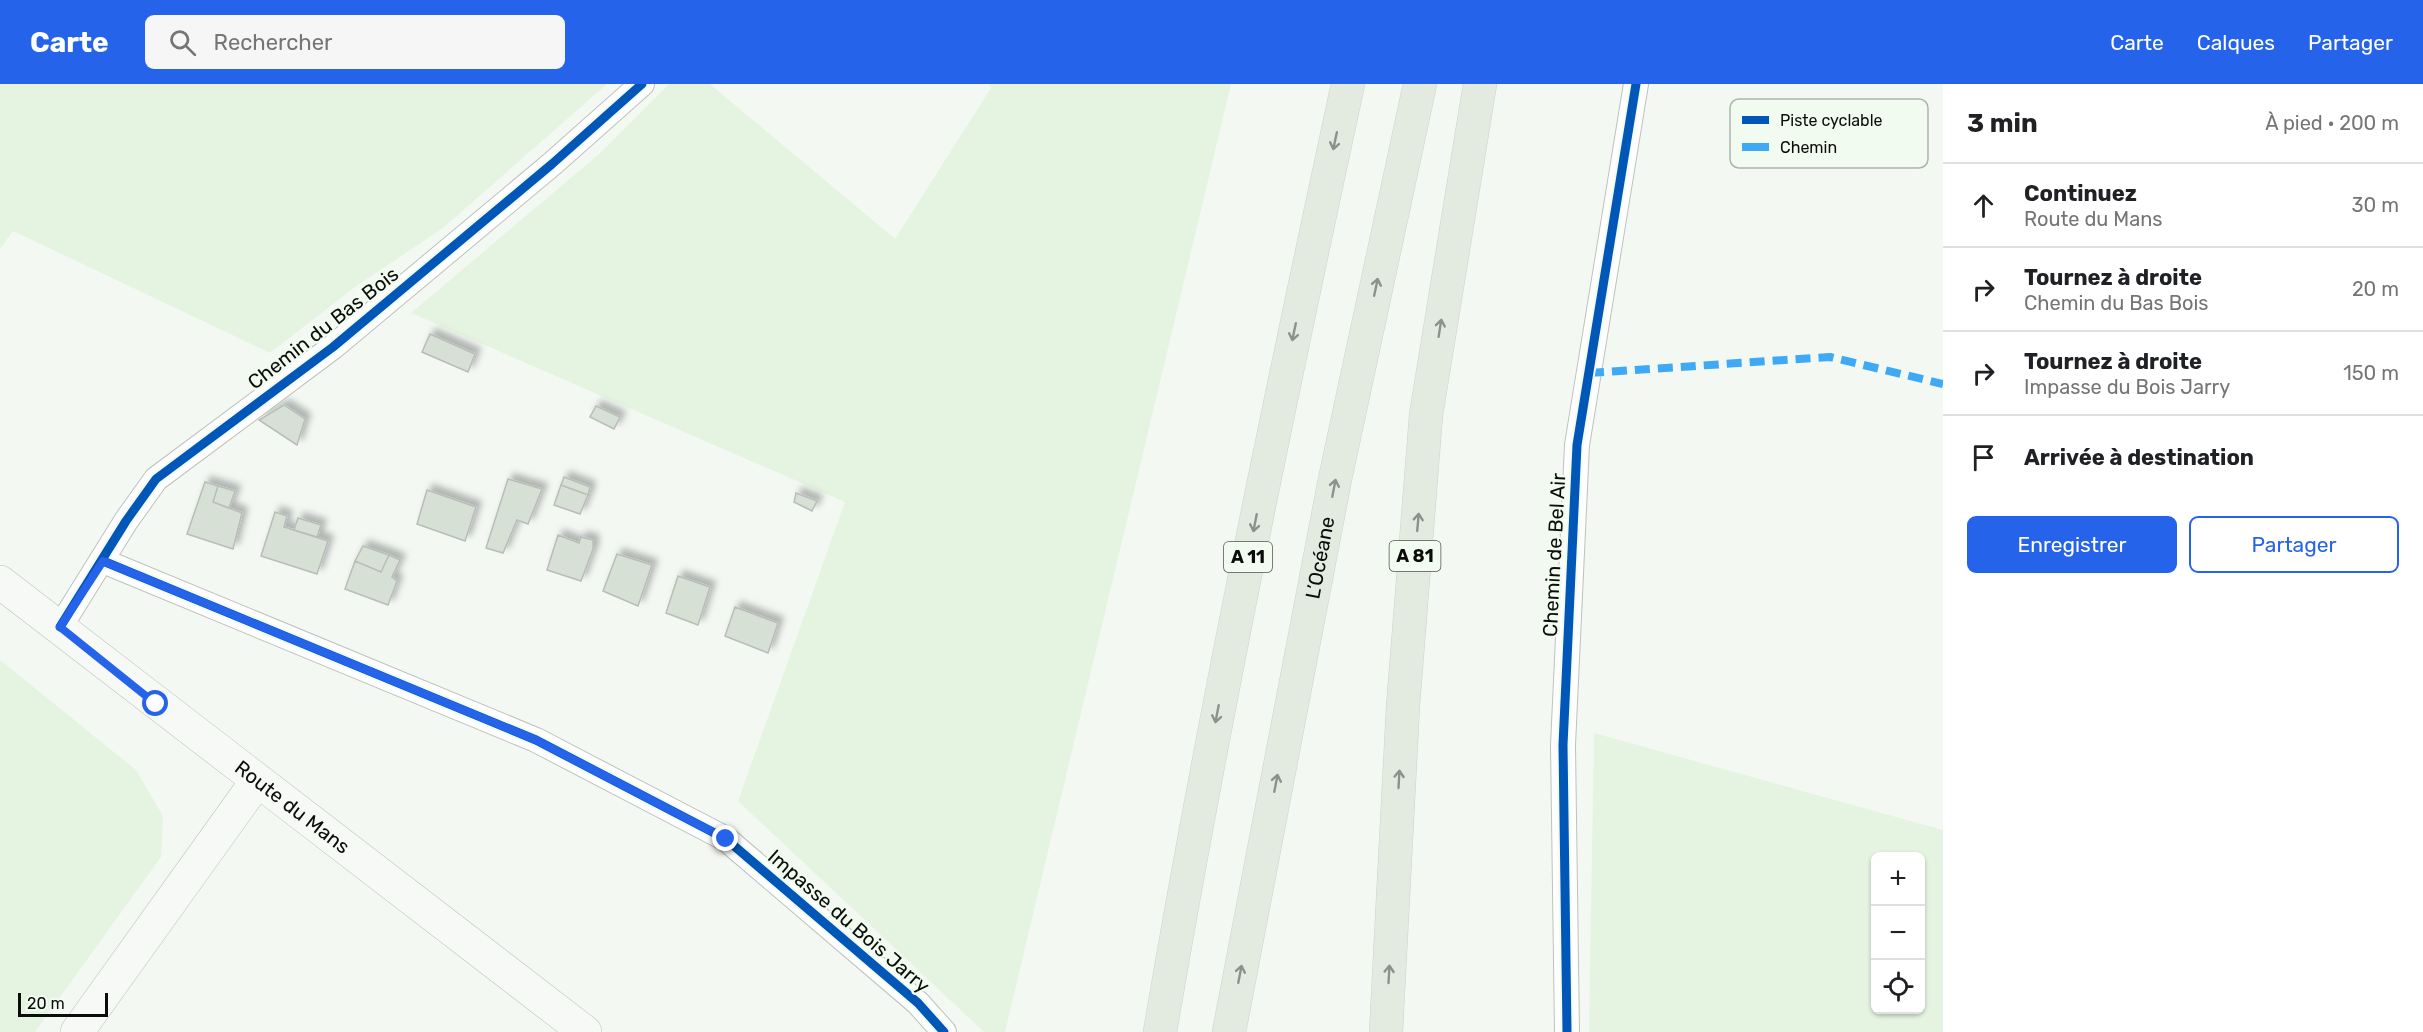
<!DOCTYPE html>
<html lang="fr">
<head>
<meta charset="utf-8">
<style>
	body { margin:0; font-family:Rubik,sans-serif; background:#f6f6f6; color:#202124 }
	.controls { position:absolute; right:18px; bottom:18px; display:grid; overflow:hidden; border-radius:9px; box-shadow:0 2px 4px #0004 }
	.controls button { width:54px; height:54px; display:grid; place-items:center; padding:0; border:0; border-bottom:2px solid #e0e0e0; background:#fff; color:#202124; font:30px sans-serif }
	.scale { position:absolute; left:18px; bottom:15px; width:90px; box-sizing:border-box; padding-left:6px; border:3px solid #0a0d09; border-top:0; font-size:16px; line-height:21px; white-space:nowrap; color:#0a0d09; -webkit-text-stroke:4px #f2fbf0; paint-order:stroke }
	.stop { position:absolute; width:18px; height:18px; margin:-14px; border:4px solid #2563eb; border-radius:50%; background:#fff }
	.stop.end { background:#2563eb; border-color:#fff; box-shadow:0 2px 6px #0008 }
	.list { margin:0; padding:0; list-style:none }
	h2 { display:flex; justify-content:space-between; align-items:center; height:78px; margin:0; padding:0 24px; font-size:26px }
	h2 small { font-size:20px; font-weight:400; color:#757577 }
	.list li { display:grid; grid-template-columns:39px 1fr auto; gap:18px; align-items:center; box-sizing:border-box; height:84px; padding:0 24px; border-top:2px solid #e0e0e0 }
	.list b { display:block; font-size:22px; white-space:nowrap }
	.list p { margin:0; font-size:20px; white-space:nowrap; color:#757577 }
	.list em { font-size:20px; font-style:normal; color:#757577 }
	.actions { display:flex; gap:12px; padding:18px 24px }
	.actions a { flex:1; padding:14px 0; border:2px solid #2563eb; border-radius:9px; text-align:center; font-size:21px; color:#2563eb }
	.actions .main { background:#2563eb; color:#fff }
	.icon { flex:none; width:33px; height:33px; fill:none; stroke:currentColor; stroke-width:2; stroke-linecap:round; stroke-linejoin:round }
	.map { position:relative; flex:none; width:1943px; height:948px; overflow:hidden }
	header { display:flex; align-items:center; gap:36px; box-sizing:border-box; height:84px; padding:0 30px; background:#2563eb; color:#fff }
	header strong { font-size:28px }
	nav { display:flex; gap:33px; margin-inline-start:auto; font-size:21px }
	.search { width:420px; height:54px; background:#f6f6f6; display:flex; align-items:center; gap:15px; box-sizing:border-box; padding:0 21px; border-radius:9px; color:#757577; font-size:22px }
	main { display:flex }
	aside { flex:1; background:#fff }
	.map>svg:first-child { display:block }
	.green { fill:#e5f4e1; fill-rule:evenodd }
	.building { fill:#d7e0d5; stroke:#b9bdb9; stroke-width:1.5; filter:url(#shadow) }
	.lines { fill:none; stroke-linecap:round; stroke-linejoin:round }
	.street-casing { stroke:#bec2bd; stroke-width:26 }
	.secondary-casing { stroke:#bec2bd; stroke-width:34 }
	.highway-casing { stroke:#cfd1cf; stroke-width:34 }
	.street { stroke:#fdfefd; stroke-width:24 }
	.secondary { stroke:#f6f9f5; stroke-width:33 }
	.highway { stroke:#e3ebe1; stroke-width:33 }
	.quiet { stroke:#3fa9f5; stroke-width:8; stroke-dasharray:15 8; stroke-linecap:butt }
	.cycleway-casing { stroke:#f2fbf0; stroke-width:13 }
	.cycleway { stroke:#0057b8; stroke-width:9 }
	.oneway { stroke:#8c928b }
	.route { stroke:#2563eb; stroke-width:8 }
	.labels { text-anchor:middle; stroke-width:5; stroke-linejoin:round; paint-order:stroke }
	.shield { fill:#f2fbf0; stroke:#50544e; stroke-width:1.5 }
	.shield-label { font-size:18px; font-weight:bold; fill:#0a0d09 }
	.street-label { font-size:20px; fill:#0a0d09; stroke:#f2fbf0 }
	.key { fill:#f2fbf0; stroke:#acb4ab; stroke-width:1.5 }
	.key-label { font-size:16px; fill:#0a0d09 }
</style>
</head>
<body>
<header>
<strong>Carte</strong>
<div class="search"><svg class="icon" aria-label="search" viewBox="0 0 24 24"><circle cx="10" cy="10" r="6"/><path d="M15 15l6 6"/></svg>Rechercher</div>
<nav><a>Carte</a><a>Calques</a><a>Partager</a></nav>
</header>
<main>
<div class="map">
<svg width="1943" height="948" viewBox="0 0 1943 948">
	<defs>
		<filter id="shadow"><feDropShadow dx="5.5" dy="-5.5" stdDeviation="3" flood-color="#0004"/></filter>
	</defs>
	<rect width="100%" height="100%" fill="#f3f8f3"/>
	<path class="green" d="M0,0H607L443,144L355,203L270,269L13,147L0,165Z
		M669,0H710L895,155L991,4L989,0H1231L1005,948H984L738,717L845,418L411,229L599,70Z
		M0,576L136,686L163,732L161,773L35,948H0Z
		M1594,649L1943,746V948H1589ZM1876,772H1920V926H1876Z"/>
	<path class="building" d="M430,250L475,270L468,288L422,268Z
		M284,321L305,335L297,361L259,336Z
		M596,322L620,333L614,345L590,333Z
		M564,393L590,403L588,411L561,401Z
		M508,395L542,405L528,440L517,436L503,469L486,464Z
		M205,398L218,402L213,418L242,429L233,465L187,450Z
		M561,401L588,411L580,430L554,421Z
		M218,402L235,407L229,424L213,418Z
		M427,406L476,423L465,457L417,440Z
		M796,409L817,417L812,427L794,418Z
		M275,428L287,432L284,443L328,457L317,490L261,472Z
		M298,434L321,441L317,453L294,446Z
		M558,451L579,459L581,453L593,456V465L581,497L547,486Z
		M363,462L389,471L381,488L355,477Z
		M617,470L652,481L638,522L603,507Z
		M389,471L400,476L392,493L397,497L388,521L345,505L355,477L381,488Z
		M678,492L710,503L698,541L666,529Z
		M735,523L778,539L768,569L725,552Z"/>
	<g class="lines">
		<g class="street-casing">
			<path id="street" d="M103,477L536,656L726,755L918,919L944,948
				M60,543L126,437L156,395L333,263L552,80L642,0
				M1567,948L1563,661L1577,361L1636,0"/>
		</g>
		<g class="secondary-casing">
			<g id="secondary">
				<path id="s1" d="M0,498L585,948"/>
				<path d="M77,948L257,697"/>
			</g>
		</g>
		<g class="highway-casing">
			<g id="highway">
				<path d="M1160,948C1214,630 1280,315 1348,0"/>
				<path id="s2" d="M1229,948L1335,395L1420,0"/>
				<path d="M1386,948L1403,622L1426,331L1480,0"/>
			</g>
		</g>
		<use href="#street" class="street"/>
		<use href="#secondary" class="secondary"/>
		<use href="#highway" class="highway"/>
		<path class="quiet" d="M1589,289L1830,273L1943,300"/>
		<g class="cycleway-casing">
			<path id="cycleway" d="M103,477L536,656L726,755L918,919L944,948
				M60,543L126,437L156,395L333,263L552,80L642,0
				M1567,948L1563,661L1577,361L1636,0"/>
		</g>
		<use href="#cycleway" class="cycleway"/>
	</g>
	<defs><path id="oneway-shaft" d="M-6 0H5M1.5-3L5.5 0L1.5 3" fill="none" stroke-width="1.6" stroke-linecap="round" stroke-linejoin="round" transform="scale(1.5)"/></defs>
	<g class="oneway">
		<use href="#oneway-shaft" transform="translate(1335 57) rotate(102)"/>
		<use href="#oneway-shaft" transform="translate(1376 203) rotate(-78)"/>
		<use href="#oneway-shaft" transform="translate(1440 244) rotate(-81)"/>
		<use href="#oneway-shaft" transform="translate(1294 248) rotate(102)"/>
		<use href="#oneway-shaft" transform="translate(1334 404) rotate(-79)"/>
		<use href="#oneway-shaft" transform="translate(1418 438) rotate(-85)"/>
		<use href="#oneway-shaft" transform="translate(1255 439) rotate(101)"/>
		<use href="#oneway-shaft" transform="translate(1217 630) rotate(101)"/>
		<use href="#oneway-shaft" transform="translate(1399 695) rotate(-87)"/>
		<use href="#oneway-shaft" transform="translate(1276 699) rotate(-79)"/>
		<use href="#oneway-shaft" transform="translate(1240 890) rotate(-79)"/>
		<use href="#oneway-shaft" transform="translate(1389 890) rotate(-87)"/>
	</g>
	<g class="lines">
		<path class="route" d="M156,620L60,543L103,477L536,656L726,755"/>
	</g>
	<g class="labels">
		<g class="shield">
			<rect x="1389.5" y="457" width="51" height="30" rx="4.5"/>
			<rect x="1224" y="458" width="48" height="30" rx="4.5"/>
		</g>
		<g class="shield-label">
			<text x="1415" y="478">A 81</text>
			<text x="1248" y="479">A 11</text>
		</g>
		<g class="street-label">
			<text transform="translate(323 244) rotate(-38)" y="7">Chemin du Bas Bois</text>
			<text transform="translate(1554 471) rotate(-87)" y="7">Chemin de Bel Air</text>
			<text dy="7" stroke="none"><textPath href="#s2" startOffset="483">L’Océane</textPath></text>
			<text dy="7" stroke="none"><textPath href="#s1" startOffset="369">Route du Mans</textPath></text>
			<text transform="translate(849 837) rotate(41)" y="7">Impasse du Bois Jarry</text>
		</g>
	</g>
	<rect x="1730" y="15" width="198" height="69" rx="9" class="key"/>
	<rect x="1742" y="32" width="27" height="8" fill="#0057b8"/>
	<rect x="1742" y="59" width="27" height="8" fill="#3fa9f5"/>
	<g class="key-label">
		<text x="1780" y="42">Piste cyclable</text>
		<text x="1780" y="69">Chemin</text>
	</g>
</svg>
<div class="controls">
<button>+</button>
<button>−</button>
<button><svg class="icon" aria-label="locate" viewBox="0 0 24 24"><circle cx="12" cy="12" r="6"/><path d="M12 2v4M12 18v4M2 12h4M18 12h4"/></svg></button>
</div>
<div class="scale">20 m</div>
<div class="stop" style="left:156px;top:620px"></div>
<div class="stop end" style="left:726px;top:755px"></div>
</div>
<aside>
<h2>3 min<small>À pied · 200 m</small></h2>
<ul class="list">
<li><svg class="icon" aria-label="ahead" viewBox="0 0 24 24"><path d="M12 20V5M6 11l6-6 6 6"/></svg><div><b>Continuez</b><p>Route du Mans</p></div><em>30 m</em></li>
<li><svg class="icon" aria-label="right" viewBox="0 0 24 24"><path d="M7 20v-9h11M14 6l5 5-5 5"/></svg><div><b>Tournez à droite</b><p>Chemin du Bas Bois</p></div><em>20 m</em></li>
<li><svg class="icon" aria-label="right" viewBox="0 0 24 24"><path d="M7 20v-9h11M14 6l5 5-5 5"/></svg><div><b>Tournez à droite</b><p>Impasse du Bois Jarry</p></div><em>150 m</em></li>
<li><svg class="icon" aria-label="arrive" viewBox="0 0 24 24"><path d="M6 21V4h12l-3 4 3 4H6"/></svg><div><b>Arrivée à destination</b></div></li>
</ul>
<div class="actions"><a class="main">Enregistrer</a><a>Partager</a></div>
</aside>
</main>
</body>
</html>
